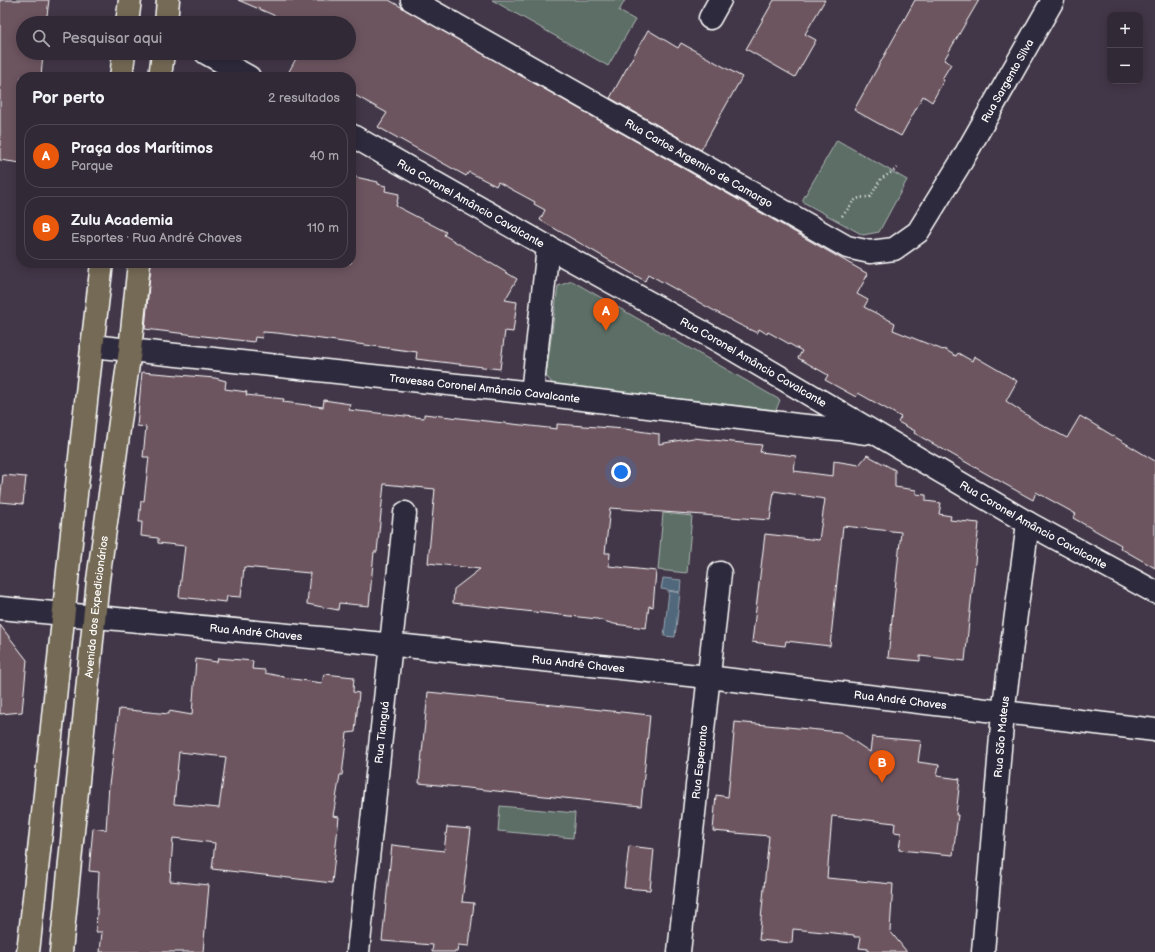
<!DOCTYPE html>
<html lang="pt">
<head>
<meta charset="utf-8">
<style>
	body { margin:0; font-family:"Balsamiq Sans",sans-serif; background:#3a313e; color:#f1f3f6 }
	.controls { position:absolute; right:12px; top:12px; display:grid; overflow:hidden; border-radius:8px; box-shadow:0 2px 10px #0003 }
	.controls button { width:36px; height:36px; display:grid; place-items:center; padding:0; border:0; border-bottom:1px solid #4d4551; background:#322936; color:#f1f3f6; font:20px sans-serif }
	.you { position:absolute; left:621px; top:472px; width:14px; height:14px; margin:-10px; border:3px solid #fff; border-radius:50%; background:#1a73e8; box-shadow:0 0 0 6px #1a73e833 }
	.badge { display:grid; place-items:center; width:26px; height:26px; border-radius:50%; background:#ea580c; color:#fff; font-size:13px; font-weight:700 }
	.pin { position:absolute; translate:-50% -33px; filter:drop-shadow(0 1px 2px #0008) }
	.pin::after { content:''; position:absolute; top:21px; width:14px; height:12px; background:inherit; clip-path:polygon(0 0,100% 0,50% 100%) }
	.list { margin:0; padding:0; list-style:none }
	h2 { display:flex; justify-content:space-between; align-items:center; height:52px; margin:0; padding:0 16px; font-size:17px }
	h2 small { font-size:13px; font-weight:400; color:#a8a6ad }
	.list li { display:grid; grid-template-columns:26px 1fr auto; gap:12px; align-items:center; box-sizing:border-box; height:64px; margin:0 8px 8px; padding:0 8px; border:1px solid #4d4551; border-radius:16px }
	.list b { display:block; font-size:15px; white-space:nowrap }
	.list p { margin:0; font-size:13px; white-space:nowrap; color:#a8a6ad }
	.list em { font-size:13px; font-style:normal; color:#a8a6ad }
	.icon { flex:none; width:22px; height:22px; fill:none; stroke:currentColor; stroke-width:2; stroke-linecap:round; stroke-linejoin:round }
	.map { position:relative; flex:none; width:1155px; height:952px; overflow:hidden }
	.search { position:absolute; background:#322936; box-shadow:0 2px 10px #0003; left:16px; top:16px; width:340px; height:44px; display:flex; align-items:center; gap:10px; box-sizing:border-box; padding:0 14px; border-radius:22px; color:#a8a6ad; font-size:15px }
	.panel { position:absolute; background:#322936; box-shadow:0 2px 10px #0003; left:16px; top:72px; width:340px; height:196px; border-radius:16px }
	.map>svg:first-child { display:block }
	.green { fill:#5b6e66; stroke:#adb6b2 }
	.water { fill:#51677c; stroke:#97a4b0 }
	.building { fill:#6d5560; stroke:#fff; fill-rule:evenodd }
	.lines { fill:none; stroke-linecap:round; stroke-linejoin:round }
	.street-casing { stroke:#fff; stroke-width:25 }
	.primary-casing { stroke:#fff; stroke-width:25 }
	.path { stroke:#fff; stroke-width:2.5; stroke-dasharray:1 3; stroke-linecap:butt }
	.street { stroke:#2f2a3d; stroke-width:22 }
	.primary { stroke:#746b55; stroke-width:22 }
	.labels { text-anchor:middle; stroke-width:3; stroke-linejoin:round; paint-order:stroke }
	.street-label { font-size:11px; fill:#fff; stroke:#2f2a3d }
</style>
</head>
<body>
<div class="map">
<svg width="1155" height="952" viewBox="0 0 1155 952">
	<rect width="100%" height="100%" fill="#423748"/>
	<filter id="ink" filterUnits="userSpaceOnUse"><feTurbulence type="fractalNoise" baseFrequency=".025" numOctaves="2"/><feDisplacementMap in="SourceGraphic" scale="8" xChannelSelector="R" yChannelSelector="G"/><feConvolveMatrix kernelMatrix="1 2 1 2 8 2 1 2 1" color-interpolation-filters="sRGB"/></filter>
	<g filter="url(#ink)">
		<path class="green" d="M492,0H625L619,11L635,20L608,66Z
			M837,140L907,180L879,232L863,235L803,202V199Z
			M572,281L780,400L776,410L553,384L546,376L558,286Z
			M663,513L692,516L687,573L658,570Z
			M500,806L575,813L573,838L498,831Z"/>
		<path class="water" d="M663,578L681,580L680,592L661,589Z
			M669,591L680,593L675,637L664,636Z"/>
		<path class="building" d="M0,0H49L46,23H23V53H43L41,77H21V163L0,160Z
			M238,0H389L868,274L857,294L868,300L864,307L895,323L893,330L943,350L944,349L956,356L958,353L972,361L974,356L1017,381L1006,401L1037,422L1067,438L1080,416L1155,461V568L1120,548L1121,545L1073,518L1076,514L1036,492L1033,500L914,433L915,431L898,422L901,417L858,393L856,397L825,380L828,375L798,358L802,351L768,332L767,334L759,329L757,333L738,324L648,274L645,281L540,220L545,210L534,204L535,202L498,182L496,186L469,172L466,176L378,127L387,113L351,93V77H286L299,53H349V23H292Z
			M774,0H825L805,34L816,40L795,77L746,49Z
			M915,0H979L944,60L951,64L942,79L944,80L932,102L923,96L901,136L854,110Z
			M648,30L678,48L681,43L742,77L701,150L610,98Z
			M351,176L378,182V184L386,186L385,191L399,194L396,206L446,232L444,235L517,279L505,300L517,302L513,332L505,331L500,369L416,359L417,352L277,333L263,332L262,338L255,337L254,342L145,329L151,263H351Z
			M142,372L215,378L226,381L225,389L247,392L246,395L284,399L283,402L323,407L324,400L350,404L349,410L424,418V414L557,429V424L625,429L659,434V444L693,438L762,445L760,452L796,456L794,471L833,476L834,461L859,465L867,455L895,470V487L916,490V494L926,495V501L941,503L939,514L951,516L950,520L979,523L965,661L920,656V661L888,658L901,532L843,526L830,646L786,641L785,646L752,642L765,534L819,540L825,499L774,491L770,520L610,508L605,553H610L609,566L656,571L653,607L649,606L646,628L614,624L597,619L453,603L454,589L480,569L428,563L435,489L384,484L377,552H374L369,606L339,603L338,610L307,604L310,573L244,567L241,597L227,596L226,602L179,597L185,546L158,543V538L141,536L142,522H139L141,501H144L149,457H143L146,427L137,426Z
			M3,475L26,477L23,504L0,502Z
			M0,625L27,660L22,712L0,714Z
			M218,658L253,661L252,669L265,670V673L293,679L322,683L324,674L354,677L353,692L359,693L355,732L347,733L342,775H340L333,816L339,817L332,883L212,869L215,843L173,838L170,881L209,885L203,952H100L102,932H96L99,872L89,871L93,828L106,830L109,785L119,709L169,714V711L192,715L196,659L217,662ZM179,752L226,757L219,808L174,804Z
			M428,692L650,715L641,806L419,783Z
			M735,722L840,732L870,752L872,737L921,741L918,762L939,765L937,776L960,779L956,815H958L953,855L899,850L901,833L894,832L895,823L832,816L827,878L893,884L890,931L907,952H868V949L859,948L861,937H854V935L793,929L792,943L759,940L769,836L713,831L716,795L728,797Z
			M447,827L471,829L462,902L474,903L469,946L458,945L457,952H432L433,945L382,941L392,845L444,851Z
			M629,846L654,849L650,890L624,888Z"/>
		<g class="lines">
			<g class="street-casing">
				<g id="street">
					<path id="s1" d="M412,0L847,247L870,252L894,249L918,232L961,162L1053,0"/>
					<path d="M710,18L720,0"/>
					<path d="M206,53L249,77"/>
					<path id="s2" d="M351,135L548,247L717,340L1028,523L1155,592"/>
					<path id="s3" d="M92,346L532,393L797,425L839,429L865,433"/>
					<path d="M532,393L548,247"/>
					<path id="s4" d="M0,608L406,646L708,677L1155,730"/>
					<path id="s5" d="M358,952L405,513"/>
					<path id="s6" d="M679,952L720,573"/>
					<path id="s7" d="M983,952L1003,713L1028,523"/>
				</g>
			</g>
			<g class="primary-casing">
				<g id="primary">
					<path d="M127,23L130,0"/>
					<path d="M166,23L168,0"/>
					<path d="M121,77L124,53"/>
					<path d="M160,77L163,53"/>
					<path d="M28,952C54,722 74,492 102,263"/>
					<path id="s8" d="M61,952L98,580L130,350L139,263"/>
				</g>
			</g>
			<path class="path" d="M842,216C854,204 850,197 870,197L881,179L898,168"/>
			<use href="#street" class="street"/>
			<use href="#primary" class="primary"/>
		</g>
	</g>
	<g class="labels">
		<g class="street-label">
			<text dy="4" stroke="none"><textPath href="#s1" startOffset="753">Rua Sargento Silva</textPath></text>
			<text dy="4" stroke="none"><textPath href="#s1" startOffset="330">Rua Carlos Argemiro de Camargo</textPath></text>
			<text dy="4" stroke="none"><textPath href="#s2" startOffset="138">Rua Coronel Amâncio Cavalcante</textPath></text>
			<text dy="4" stroke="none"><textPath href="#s2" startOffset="462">Rua Coronel Amâncio Cavalcante</textPath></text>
			<text dy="4" stroke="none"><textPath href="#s3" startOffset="395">Travessa Coronel Amâncio Cavalcante</textPath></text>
			<text dy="4" stroke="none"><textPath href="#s2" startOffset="786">Rua Coronel Amâncio Cavalcante</textPath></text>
			<text dy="4" stroke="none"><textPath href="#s8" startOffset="347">Avenida dos Expedicionários</textPath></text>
			<text dy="4" stroke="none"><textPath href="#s4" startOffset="257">Rua André Chaves</textPath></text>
			<text dy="4" stroke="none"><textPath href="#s4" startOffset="581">Rua André Chaves</textPath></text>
			<text dy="4" stroke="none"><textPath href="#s4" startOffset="905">Rua André Chaves</textPath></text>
			<text dy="4" stroke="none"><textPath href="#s5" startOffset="221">Rua Tianguá</textPath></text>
			<text dy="4" stroke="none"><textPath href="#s7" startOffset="216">Rua São Mateus</textPath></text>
			<text dy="4" stroke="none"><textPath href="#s6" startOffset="191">Rua Esperanto</textPath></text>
		</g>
	</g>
</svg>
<div class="controls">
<button>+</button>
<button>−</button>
</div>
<div class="you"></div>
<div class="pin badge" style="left:606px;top:331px">A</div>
<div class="pin badge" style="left:882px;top:783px">B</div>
<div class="search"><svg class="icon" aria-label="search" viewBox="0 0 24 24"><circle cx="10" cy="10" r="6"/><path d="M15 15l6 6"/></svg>Pesquisar aqui</div>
<section class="panel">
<h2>Por perto<small>2 resultados</small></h2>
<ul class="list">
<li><span class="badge">A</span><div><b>Praça dos Marítimos</b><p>Parque</p></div><em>40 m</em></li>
<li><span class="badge">B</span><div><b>Zulu Academia</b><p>Esportes · Rua André Chaves</p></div><em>110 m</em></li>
</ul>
</section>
</div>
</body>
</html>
